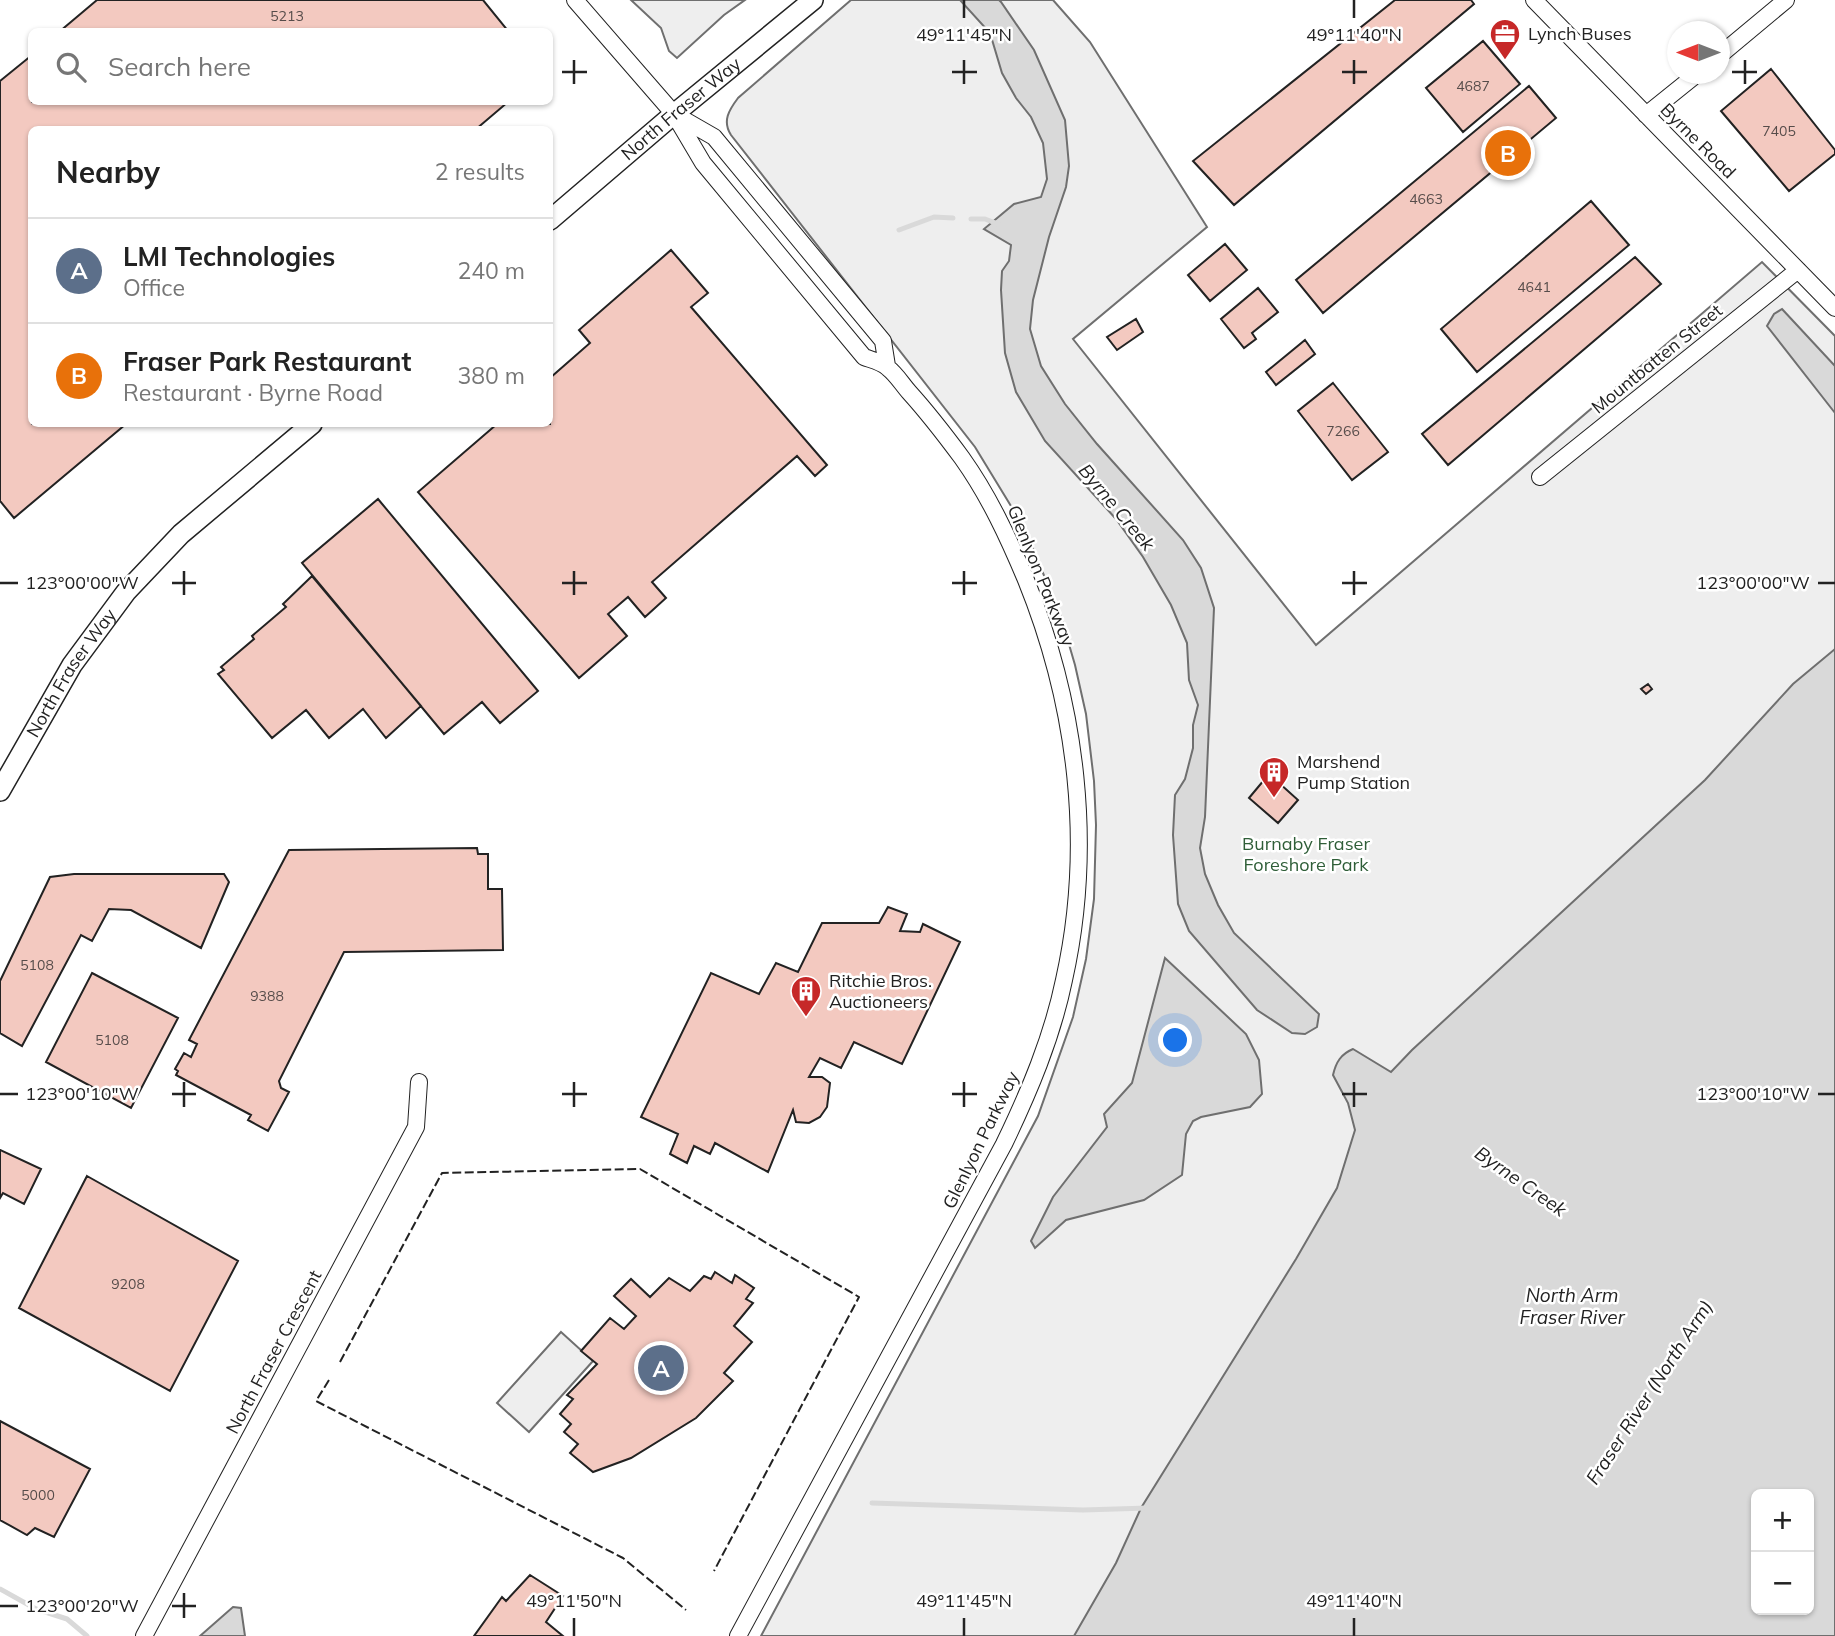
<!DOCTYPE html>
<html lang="en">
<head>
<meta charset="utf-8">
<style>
	body { margin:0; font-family:Mulish,sans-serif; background:#f2f2f2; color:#222 }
	.controls { position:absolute; right:21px; bottom:21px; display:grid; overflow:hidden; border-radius:10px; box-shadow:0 2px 5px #0004 }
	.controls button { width:63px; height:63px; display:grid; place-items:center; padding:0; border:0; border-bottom:2px solid #e0e0e0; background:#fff; color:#222; font:35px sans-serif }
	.compass { position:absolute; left:1667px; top:21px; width:63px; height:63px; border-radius:50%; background:#fff; box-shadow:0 2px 5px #0004; rotate:270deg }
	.you { position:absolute; left:1176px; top:1041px; width:24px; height:24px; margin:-18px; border:5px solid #fff; border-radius:50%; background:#1a73e8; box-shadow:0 0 0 10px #1a73e833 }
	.badge { display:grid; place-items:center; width:46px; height:46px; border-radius:50%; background:#c62828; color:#fff; font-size:23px; font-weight:700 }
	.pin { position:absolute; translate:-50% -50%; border:4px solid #fff; box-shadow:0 2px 7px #0006 }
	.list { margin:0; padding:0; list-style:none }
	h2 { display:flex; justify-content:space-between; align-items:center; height:91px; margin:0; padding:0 28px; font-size:30px }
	h2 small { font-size:23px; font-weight:400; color:#767676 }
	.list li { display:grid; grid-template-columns:46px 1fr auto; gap:21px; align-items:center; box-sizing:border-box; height:105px; padding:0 28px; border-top:2px solid #e0e0e0 }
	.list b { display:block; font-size:26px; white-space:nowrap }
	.list p { margin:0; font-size:23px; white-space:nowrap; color:#767676 }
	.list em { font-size:23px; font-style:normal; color:#767676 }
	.icon { flex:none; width:38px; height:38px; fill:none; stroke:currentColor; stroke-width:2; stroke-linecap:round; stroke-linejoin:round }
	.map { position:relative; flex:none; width:1835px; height:1636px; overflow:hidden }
	.search { position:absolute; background:#fff; box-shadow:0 2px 5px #0004; left:28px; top:28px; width:525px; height:77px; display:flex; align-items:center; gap:18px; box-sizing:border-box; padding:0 24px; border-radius:10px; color:#767676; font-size:26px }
	.panel { position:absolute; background:#fff; box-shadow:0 2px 5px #0004; left:28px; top:126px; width:525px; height:301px; border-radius:10px }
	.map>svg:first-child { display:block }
	.green { fill:#eee; stroke:#6f6f6f; stroke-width:2 }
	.water { fill:#d9d9d9; stroke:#6f6f6f; stroke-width:2; fill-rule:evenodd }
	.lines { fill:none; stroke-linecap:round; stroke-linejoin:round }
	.stream { stroke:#d9d9d9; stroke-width:5 }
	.building { fill:#f3c9c0; stroke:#222; stroke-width:2 }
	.minor-casing { stroke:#222; stroke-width:18 }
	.tertiary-casing { stroke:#222; stroke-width:22 }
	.minor { stroke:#fff; stroke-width:16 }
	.tertiary { stroke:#fff; stroke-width:19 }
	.fence { stroke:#222; stroke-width:2; stroke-dasharray:9 3.5; stroke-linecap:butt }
	.ticks { fill:none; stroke:#222; stroke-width:2.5 }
	.labels { text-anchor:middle; stroke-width:5; stroke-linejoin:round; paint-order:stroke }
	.number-label { font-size:14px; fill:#564c4a }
	.poi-label { font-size:18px; fill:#222; stroke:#fff; text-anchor:start }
	.street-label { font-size:18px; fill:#222; stroke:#fff }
	.park-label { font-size:18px; fill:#2f5e38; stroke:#fff }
	.water-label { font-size:19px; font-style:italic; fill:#222; stroke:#fff }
	.ticks-label { font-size:18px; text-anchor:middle; fill:#222; stroke:#fff; stroke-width:5; stroke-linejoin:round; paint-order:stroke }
</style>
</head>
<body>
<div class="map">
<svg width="1835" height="1636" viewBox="0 0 1835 1636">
	<rect width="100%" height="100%" fill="#fff"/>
	<path class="green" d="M631,0H745L724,15L677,58L669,51L661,28Z
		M851,0H1053L1090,42L1207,227L1073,339L1316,645L1762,262L1835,336V715L1398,1118L1142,1636H761L1038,1116L1073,1017L1086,959L1094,899L1096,825L1094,781L1086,714L1075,665L1061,617L1025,529L975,447L731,135C722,121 729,110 738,98Z
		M561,1332L593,1361L529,1432L497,1403Z"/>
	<path class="water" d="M960,0H999L1001,2L1034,50L1065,120L1069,166L1066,187L1049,237L1033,300L1030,329L1041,366L1065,404L1097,444L1183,540L1201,568L1214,608L1205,817L1200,848L1205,874L1218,905L1234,933L1319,1014L1317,1027L1305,1034L1292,1033L1257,1010L1189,931L1178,904L1173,835L1175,795L1185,779L1193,748V725L1198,705L1189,680L1187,643L1171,605L1143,557L1116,519L1045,441L1016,392L1005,353L1001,290L1002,271L1009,261L1011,245L984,229L1014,204L1041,197L1047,179L1043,143L1031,117L1016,98L1002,73L990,33Z
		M1782,309L1835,366V413L1767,326L1774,314Z
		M1835,649V1636H1074L1116,1563L1141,1508L1296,1259L1337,1188L1355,1130L1348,1103L1333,1075C1336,1062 1341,1054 1353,1049L1391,1072L1412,1050L1705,780L1793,684ZM1809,1494V1610H1756V1494Z
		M1165,958L1246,1034L1259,1060L1262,1094L1250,1107L1201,1117L1193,1121L1186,1134L1182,1175L1144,1200L1066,1220L1035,1248L1031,1241L1053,1197L1107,1127L1104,1114L1132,1083Z
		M233,1607L241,1608L245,1636H200Z"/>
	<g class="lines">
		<path class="stream" d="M971,219H985L998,224
			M899,230L934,217L953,218
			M872,1503L1083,1510L1148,1508
			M0,1589L36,1609L67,1619L87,1636"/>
	</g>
	<path class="building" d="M97,0H483L509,32H59Z
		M1395,0H1471L1474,4L1234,205L1193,161Z
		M1483,41L1520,84L1463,132L1426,88Z
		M32,55V102H508L475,130H32V424H126L14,518L0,501V81Z
		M1771,69L1835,150V154L1789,191L1721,111Z
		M1529,86L1556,118L1323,313L1296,280Z
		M1591,201L1629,245L1477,372L1441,329Z
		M1225,244L1247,270L1210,301L1188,275Z
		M671,250L708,293L691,307L827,465L815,476L797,456L652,582L666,598L645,617L628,597L608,614L627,636L579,678L418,492L497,424H550V378L590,343L579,330Z
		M1635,257L1661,284L1448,465L1422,434Z
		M1258,288L1278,312L1252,333L1256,339L1244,348L1221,319Z
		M1136,319L1143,332L1117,350L1107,337Z
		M1305,340L1315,354L1276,385L1266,372Z
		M1333,383L1388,452L1352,480L1298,411Z
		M378,499L538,691L500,723L482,702L444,734L302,563Z
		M312,576L421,706L386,738L363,709L329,738L306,710L272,738L218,674L224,670L221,667L254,639L252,636L286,607L283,604Z
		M1648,684L1652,689L1646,694L1641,689Z
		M1269,774L1298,800L1278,823L1249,798Z
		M477,848L478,854H488V889H502L503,950L344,952L279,1081L281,1088L289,1092L268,1131L248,1120L251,1115L176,1075L178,1071L175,1069L184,1053L191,1057L197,1044L189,1040L289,850Z
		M74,874H224L229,882L201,948L131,910L109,909L92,941L81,935L22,1046L0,1033V981L50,877Z
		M888,907L907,914L900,931L920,932L923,924L960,942L902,1064L854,1042L841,1068L820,1058L809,1077H822L830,1083L827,1107L820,1117L809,1123L796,1122L793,1110L768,1172L715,1143L710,1154L694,1146L687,1163L670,1154L678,1134L641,1117L711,973L759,994L776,963L798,972L822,923H879Z
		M92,973L178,1018L131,1108L46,1062Z
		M0,1150L41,1169L24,1204L3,1193L0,1198Z
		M87,1176L238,1261L170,1391L19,1308Z
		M715,1272L732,1283L735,1275L754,1288L746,1299L753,1303L734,1326L752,1342L724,1373L733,1381L696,1418L631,1458L593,1472L570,1453L578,1444L564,1432L571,1424L560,1414L573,1399L567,1395L597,1364L581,1351L610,1318L624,1329L636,1316L614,1296L631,1279L650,1297L669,1278L690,1291L704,1276L711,1279Z
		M0,1421L90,1469L54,1537L35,1528L27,1535L0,1520Z
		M530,1575L563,1596L546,1622L563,1636H474L502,1597L506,1601Z"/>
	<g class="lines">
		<g class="minor-casing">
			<path id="minor" d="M575,0L674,114L703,163L864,357C872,360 882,362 888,368C896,374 902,384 909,392C928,413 945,435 962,458C989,496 1008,537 1026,580C1077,706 1094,846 1064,980C1052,1038 1029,1092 1004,1144L738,1636
				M1534,0L1835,308
				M1720,55L1786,0
				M674,114L714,137L883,341L887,366
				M1646,115L1697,74
				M1540,477L1798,270
				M144,1636L416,1127L419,1082"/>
		</g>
		<g class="tertiary-casing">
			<g id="tertiary">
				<path id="s1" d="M550,220L674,114L813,0"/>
				<path id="s2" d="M0,791L72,665L126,592L181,534L312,424"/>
			</g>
		</g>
		<use href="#minor" class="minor"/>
		<use href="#tertiary" class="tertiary"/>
		<path class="fence" d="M340,1362L442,1173L640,1169L859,1297L714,1571
			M329,1380L316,1401L623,1558L686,1610"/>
	</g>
	<path class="ticks" d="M964,0V18M1354,0V18M574,60V84M964,60V84M1354,60V84M1745,60V84M562,72H587M952,72H977M1342,72H1367M1732,72H1757M184,571V595M574,571V595M964,571V595M1354,571V595M0,583H18M172,583H196M562,583H587M952,583H977M1342,583H1367M1818,583H1835M184,1082V1107M574,1082V1107M964,1082V1107M1354,1082V1107M0,1094H18M172,1094H196M562,1094H587M952,1094H977M1342,1094H1367M1818,1094H1835M184,1593V1618M0,1606H18M172,1606H196M574,1618V1636M964,1618V1636M1354,1618V1636"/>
	<defs>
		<g id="office-pin" transform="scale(1.575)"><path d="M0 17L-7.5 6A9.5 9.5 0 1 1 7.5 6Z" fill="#c62828" stroke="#fff"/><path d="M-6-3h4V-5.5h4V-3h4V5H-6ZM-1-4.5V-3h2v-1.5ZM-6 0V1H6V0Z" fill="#fff"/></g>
		<g id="building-pin" transform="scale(1.575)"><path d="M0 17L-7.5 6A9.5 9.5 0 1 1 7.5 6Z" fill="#c62828" stroke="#fff"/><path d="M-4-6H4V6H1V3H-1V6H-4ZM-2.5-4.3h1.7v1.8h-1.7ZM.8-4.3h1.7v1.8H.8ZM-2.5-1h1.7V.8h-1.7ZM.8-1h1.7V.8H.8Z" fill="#fff"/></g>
	</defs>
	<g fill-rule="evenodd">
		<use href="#office-pin" x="1505" y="34"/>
		<use href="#building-pin" x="1274" y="772"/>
		<use href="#building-pin" x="806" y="991"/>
	</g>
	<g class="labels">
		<g class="number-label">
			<text x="287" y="21">5213</text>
			<text x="1473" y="91">4687</text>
			<text x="1779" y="136">7405</text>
			<text x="1426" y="204">4663</text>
			<text x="1534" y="292">4641</text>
			<text x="1343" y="436">7266</text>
			<text x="37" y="970">5108</text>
			<text x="267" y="1001">9388</text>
			<text x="112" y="1045">5108</text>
			<text x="128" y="1289">9208</text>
			<text x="38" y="1500">5000</text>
		</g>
		<g class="poi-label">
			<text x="1528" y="40">Lynch Buses</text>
			<text x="1297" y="768">Marshend<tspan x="1297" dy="21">Pump Station</tspan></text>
			<text x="829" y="987">Ritchie Bros.<tspan x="829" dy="21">Auctioneers</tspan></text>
		</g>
		<g class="street-label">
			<text dy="6" stroke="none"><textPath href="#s1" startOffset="172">North Fraser Way</textPath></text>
			<text transform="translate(1698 141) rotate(45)" y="6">Byrne Road</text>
			<text transform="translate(1657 359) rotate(-39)" y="6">Mountbatten Street</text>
			<text transform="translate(1041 576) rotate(68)" y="6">Glenlyon Parkway</text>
			<text dy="6" stroke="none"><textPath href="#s2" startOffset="138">North Fraser Way</textPath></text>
			<text transform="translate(981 1140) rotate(-64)" y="6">Glenlyon Parkway</text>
			<text transform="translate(274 1352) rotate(-62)" y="6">North Fraser Crescent</text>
		</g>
		<g class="park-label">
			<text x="1306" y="850">Burnaby Fraser<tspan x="1306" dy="21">Foreshore Park</tspan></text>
		</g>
		<g class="water-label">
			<text transform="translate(1117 507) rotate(50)" y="7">Byrne Creek</text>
			<text transform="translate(1521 1181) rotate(35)" y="7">Byrne Creek</text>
			<text x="1572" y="1302">North Arm<tspan x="1572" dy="22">Fraser River</tspan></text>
			<text transform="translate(1649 1392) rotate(-57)" y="7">Fraser River (North Arm)</text>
		</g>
	</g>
	<g class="ticks-label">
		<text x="964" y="41">49°11'45"N</text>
		<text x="1354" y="41">49°11'40"N</text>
		<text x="1753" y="589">123°00'00"W</text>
		<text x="82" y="589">123°00'00"W</text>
		<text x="1753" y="1100">123°00'10"W</text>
		<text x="82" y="1100">123°00'10"W</text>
		<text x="574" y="1607">49°11'50"N</text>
		<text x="964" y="1607">49°11'45"N</text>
		<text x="1354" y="1607">49°11'40"N</text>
		<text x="82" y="1612">123°00'20"W</text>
	</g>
</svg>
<div class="controls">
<button>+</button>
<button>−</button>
</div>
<svg class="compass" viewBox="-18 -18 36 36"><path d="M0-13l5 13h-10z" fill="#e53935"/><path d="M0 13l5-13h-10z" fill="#767676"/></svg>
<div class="you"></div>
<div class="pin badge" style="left:661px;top:1368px;background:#5c6f8a">A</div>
<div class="pin badge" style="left:1508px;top:153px;background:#e8710a">B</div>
<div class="search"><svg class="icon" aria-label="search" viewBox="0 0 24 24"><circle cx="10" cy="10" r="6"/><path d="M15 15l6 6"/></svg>Search here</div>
<section class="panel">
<h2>Nearby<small>2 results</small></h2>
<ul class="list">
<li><span class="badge" style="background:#5c6f8a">A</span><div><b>LMI Technologies</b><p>Office</p></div><em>240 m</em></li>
<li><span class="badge" style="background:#e8710a">B</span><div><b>Fraser Park Restaurant</b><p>Restaurant · Byrne Road</p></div><em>380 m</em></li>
</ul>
</section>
</div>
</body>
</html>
